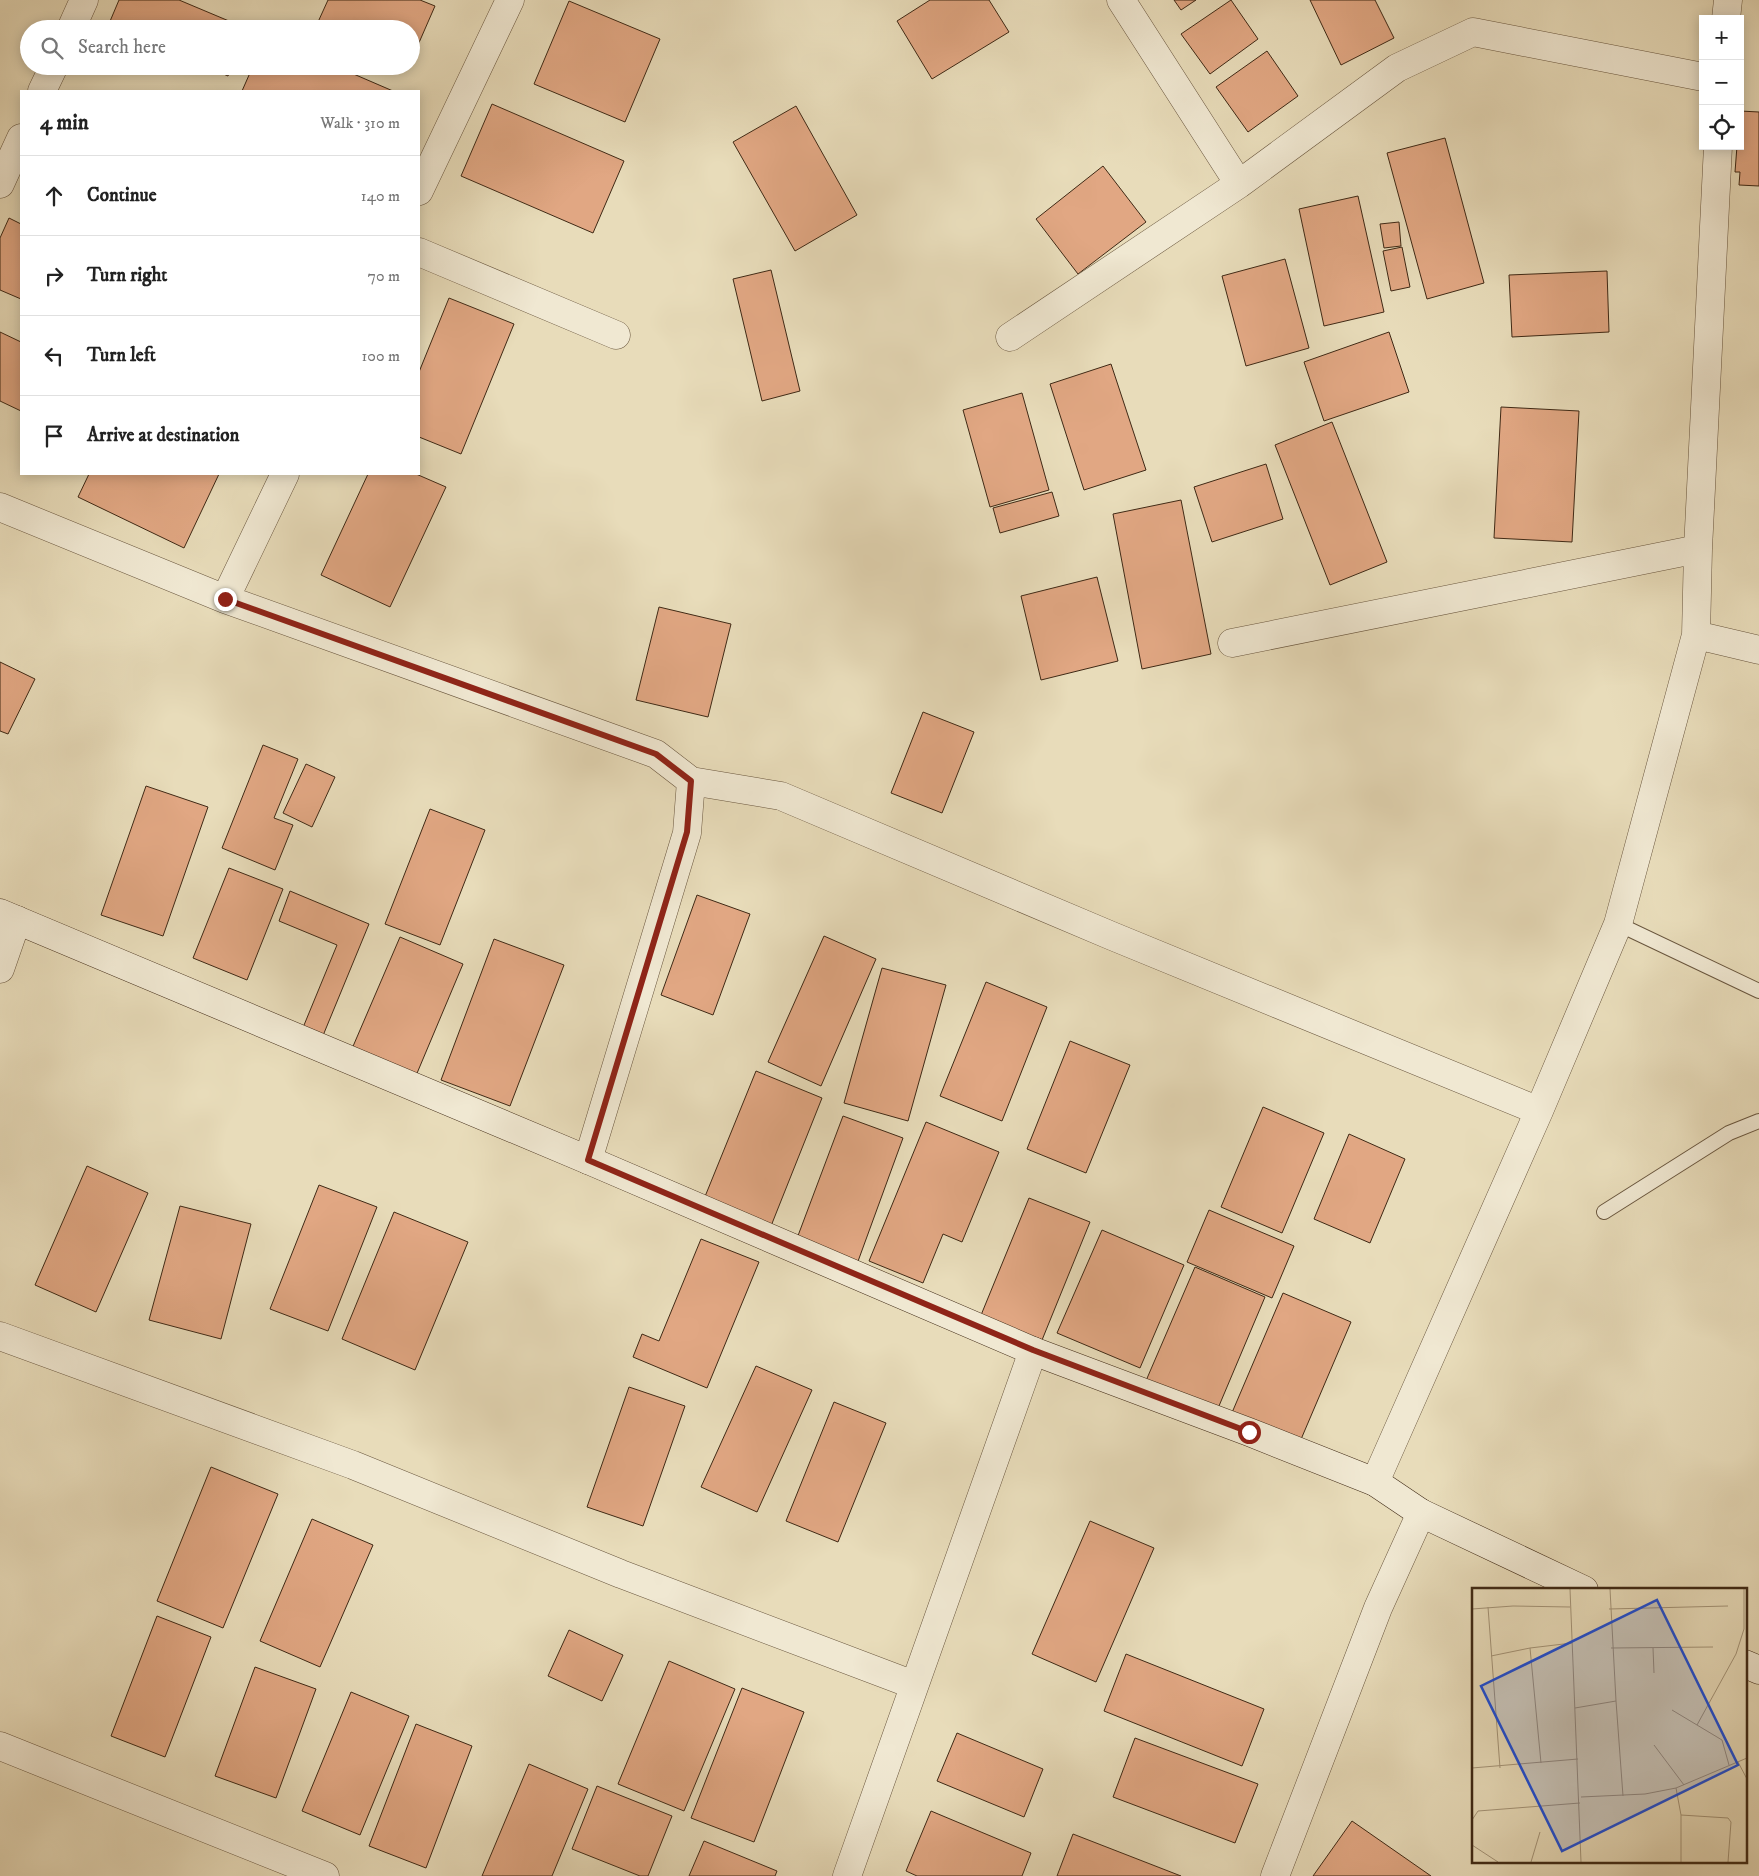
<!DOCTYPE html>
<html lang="en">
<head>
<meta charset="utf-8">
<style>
	body { margin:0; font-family:"IM FELL DW Pica",serif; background:#f6f6f6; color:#222 }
	.controls { position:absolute; right:15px; top:15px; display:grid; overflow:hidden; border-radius:0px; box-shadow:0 2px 12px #0003 }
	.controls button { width:45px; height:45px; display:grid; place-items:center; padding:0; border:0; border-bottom:1px solid #e0e0e0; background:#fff; color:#222; font:25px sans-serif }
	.stop { position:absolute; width:15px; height:15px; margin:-11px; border:4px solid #8f2418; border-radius:50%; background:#fff }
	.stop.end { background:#8f2418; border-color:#fff; box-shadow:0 1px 5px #0008 }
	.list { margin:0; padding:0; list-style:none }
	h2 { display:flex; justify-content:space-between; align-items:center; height:65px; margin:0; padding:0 20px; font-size:21px }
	h2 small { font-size:16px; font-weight:400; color:#767676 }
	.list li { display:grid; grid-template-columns:32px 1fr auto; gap:15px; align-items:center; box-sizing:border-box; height:80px; padding:0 20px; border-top:1px solid #e0e0e0 }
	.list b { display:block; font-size:19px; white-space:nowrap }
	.list em { font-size:16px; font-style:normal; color:#767676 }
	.icon { flex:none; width:28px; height:28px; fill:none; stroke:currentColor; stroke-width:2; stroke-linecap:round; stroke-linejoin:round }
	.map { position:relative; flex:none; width:1759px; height:1876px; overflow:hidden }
	.search { position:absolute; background:#fff; box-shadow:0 2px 12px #0003; left:20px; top:20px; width:400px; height:55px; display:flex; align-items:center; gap:12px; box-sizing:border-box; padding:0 18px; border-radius:28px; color:#767676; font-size:19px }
	.panel { position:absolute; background:#fff; box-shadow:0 2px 12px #0003; left:20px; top:90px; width:400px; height:385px; border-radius:0px }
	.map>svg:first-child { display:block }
	.building { fill:#e1a783; stroke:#3f2915 }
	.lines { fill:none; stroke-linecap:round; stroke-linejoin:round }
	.lane-casing { stroke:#69563e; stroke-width:16 }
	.street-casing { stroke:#69563e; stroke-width:29 }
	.secondary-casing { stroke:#3f2915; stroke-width:29 }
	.lane { stroke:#f0e8d2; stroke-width:14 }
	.street { stroke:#f0e8d2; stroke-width:28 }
	.secondary { stroke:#f0e8d2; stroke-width:28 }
	.route { stroke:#8f2418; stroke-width:6 }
	.inset-road { fill:none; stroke:#a49478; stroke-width:1 }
	.view { fill:#1d4ed8; fill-opacity:0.15; stroke:#1d4ed8; stroke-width:2.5 }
	.inset-edge { fill:none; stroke:#3f2915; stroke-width:2.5 }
</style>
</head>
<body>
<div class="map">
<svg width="1759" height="1876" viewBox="0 0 1759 1876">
	<rect width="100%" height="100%" fill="#e8dcba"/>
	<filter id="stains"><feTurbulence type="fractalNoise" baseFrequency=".004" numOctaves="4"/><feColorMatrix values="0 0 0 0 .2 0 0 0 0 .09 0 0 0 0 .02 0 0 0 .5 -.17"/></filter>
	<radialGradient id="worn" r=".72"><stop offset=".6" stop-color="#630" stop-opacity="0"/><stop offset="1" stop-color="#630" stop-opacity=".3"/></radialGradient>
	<path class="building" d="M119,0H179L248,29H114L108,26Z
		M328,0H420L435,6L411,61V29H334L318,22Z
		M930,0H989L1009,32L932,79L897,21Z
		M1174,0H1196L1181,10Z
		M1231,0L1258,39L1210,74L1181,34Z
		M1310,0H1375L1394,38L1341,65Z
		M569,1L660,39L625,122L534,84Z
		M1267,51L1298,96L1248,132L1216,87Z
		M205,66H232L228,76Z
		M253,66H335L393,91H242Z
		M492,104L624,161L593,233L461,176Z
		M796,106L857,215L795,251L733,142Z
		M1740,111L1759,112V186L1739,185L1740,172H1735L1737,146H1740Z
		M1445,138L1484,283L1427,299L1387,153Z
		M1103,166L1146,222L1078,274L1036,219Z
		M1358,196L1384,312L1324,326L1299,209Z
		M9,218L21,224V299L0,290V238Z
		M1399,222L1401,246L1384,248L1380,224Z
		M1402,247L1410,287L1391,291L1383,251Z
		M1285,259L1309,348L1246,366L1222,276Z
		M771,270L800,391L762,401L733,279Z
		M1607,271L1609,332L1512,337L1509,275Z
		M449,298L514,324L461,454L419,437V372Z
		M0,332L21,342V411L0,401Z
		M1389,332L1409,392L1324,421L1304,362Z
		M1111,364L1146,470L1084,490L1050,384Z
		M1022,393L1049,490L990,507L963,410Z
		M1501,407L1579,411L1572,542L1494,538Z
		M1332,422L1387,562L1330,585L1275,445Z
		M1266,464L1283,519L1212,542L1194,487Z
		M89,474H219L184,548L78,497Z
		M368,474H416L446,487L390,607L321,575Z
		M1052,492L1059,516L1000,533L993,508Z
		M1181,500L1211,654L1142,669L1113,514Z
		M1097,577L1118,661L1041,680L1021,596Z
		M659,607L731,624L708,717L636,700Z
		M0,662L35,679L8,734L0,731Z
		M923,712L974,732L942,813L891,793Z
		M263,745L298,759L274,818L293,825L275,870L222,848Z
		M306,764L335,777L312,827L283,813Z
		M146,786L208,807L163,936L101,915Z
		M430,809L485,830L440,945L385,924Z
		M229,868L283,889L247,980L193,958Z
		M290,891L369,924L322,1038L302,1030L337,945L279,921Z
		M697,895L750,914L713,1015L661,995Z
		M824,936L876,959L821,1086L768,1062Z
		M400,937L463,964L415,1078L351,1051Z
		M494,939L564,965L510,1106L441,1080Z
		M882,968L946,985L908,1121L844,1103Z
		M986,982L1047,1007L1002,1121L940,1096Z
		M1070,1041L1130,1065L1086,1173L1027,1149Z
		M756,1071L822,1098L771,1226L704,1199Z
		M1263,1107L1324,1133L1282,1233L1221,1207Z
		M843,1116L903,1138L857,1264L796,1241Z
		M926,1122L999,1152L962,1242L943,1234L923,1283L869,1261Z
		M1349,1134L1405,1159L1370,1243L1314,1219Z
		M87,1166L148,1193L96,1312L35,1285Z
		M319,1185L377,1207L328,1331L270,1309Z
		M1029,1198L1090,1222L1040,1345L979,1320Z
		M180,1206L251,1224L221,1339L149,1320Z
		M1209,1210L1294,1246L1272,1298L1187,1262Z
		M394,1212L468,1242L415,1370L342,1339Z
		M1102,1230L1184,1265L1140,1368L1057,1333Z
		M701,1239L759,1262L707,1388L633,1357L642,1334L659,1341Z
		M1195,1267L1265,1297L1216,1413L1145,1383Z
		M1283,1293L1351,1322L1299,1444L1231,1415Z
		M756,1366L812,1390L757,1512L701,1487Z
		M629,1387L685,1406L643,1526L587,1507Z
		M834,1402L886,1423L838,1542L786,1521Z
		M211,1467L278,1494L223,1628L157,1601Z
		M312,1519L373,1545L320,1667L260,1641Z
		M1090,1521L1154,1548L1096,1682L1032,1654Z
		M157,1616L211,1637L165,1757L111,1736Z
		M569,1630L623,1655L602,1701L548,1676Z
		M1126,1654L1264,1709L1242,1766L1104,1711Z
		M669,1661L735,1689L684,1811L618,1784Z
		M255,1667L316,1689L276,1798L215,1776Z
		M742,1688L804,1712L754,1842L691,1818Z
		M351,1692L409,1716L360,1835L302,1811Z
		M416,1724L472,1746L426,1868L369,1846Z
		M957,1733L1043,1769L1024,1817L937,1781Z
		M1135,1738L1258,1784L1235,1843L1113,1797Z
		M529,1764L588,1789L552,1876H482Z
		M597,1786L672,1816L648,1876H640L572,1849Z
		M931,1811L1031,1853L1022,1876H917L906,1871Z
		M1352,1821L1431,1876H1313Z
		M1073,1834L1181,1876H1057Z
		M704,1841L777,1871L775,1876H689Z"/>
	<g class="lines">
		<g class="lane-casing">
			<path id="lane" d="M1618,924L1759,991
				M1604,1212L1729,1133L1759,1121"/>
		</g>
		<g class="street-casing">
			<path id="street" d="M1121,0L1239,184
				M1726,19L1728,0
				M71,29L84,0
				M42,91L54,66
				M0,184L21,138
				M419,191L510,0
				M419,252L616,335
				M1010,337L1239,184L1397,68L1473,32L1703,77
				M0,507L225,599L656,754L691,781L687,833L588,1160
				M225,599L285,474
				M1696,635L1759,650
				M1232,643L1698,549
				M691,781L781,796L1112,936L1539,1111
				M0,969L17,920
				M0,1336L353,1465L621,1574L914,1685
				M1375,1482L1539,1111L1618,924L1696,635L1698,549L1718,146
				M0,1746L325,1876
				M847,1876L1033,1351
				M1275,1876L1378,1608L1421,1513"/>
		</g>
		<g class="secondary-casing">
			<path id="secondary" d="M0,913L588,1160L1033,1351L1249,1432L1375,1482L1421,1513L1584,1590
				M1745,1664L1759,1670"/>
		</g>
		<use href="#lane" class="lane"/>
		<use href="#street" class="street"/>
		<use href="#secondary" class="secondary"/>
	</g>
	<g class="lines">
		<path class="route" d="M225,599L656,754L691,781L687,832L588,1160L1033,1350L1249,1432"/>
	</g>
	<g transform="translate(1472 1588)">
		<rect width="275" height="275" fill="#e8dcba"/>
		<path class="inset-road" d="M98,1L109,274M16,19L28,180M0,21L41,18L98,19M137,21L256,18M139,60L241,59M181,60L182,85M19,68L58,60M144,113L151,208M103,120L144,113L138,1M200,122L250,152L257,177M225,137L264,66L272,41V1M182,157L212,197M266,174L275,191M69,175L58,60L100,55M0,180L106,171M204,200L209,227V274M109,209L173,206L204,200L275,170M209,227L256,230L259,234L256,274M0,232L6,223L108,215M0,257L26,274M59,274L68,244"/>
		<path class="view" d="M185,12L266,177L90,263L9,98Z"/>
		<rect width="275" height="275" class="inset-edge"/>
	</g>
	<rect width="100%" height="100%" filter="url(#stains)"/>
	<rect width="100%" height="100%" fill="url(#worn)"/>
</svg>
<div class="controls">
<button>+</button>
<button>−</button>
<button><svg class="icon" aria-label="locate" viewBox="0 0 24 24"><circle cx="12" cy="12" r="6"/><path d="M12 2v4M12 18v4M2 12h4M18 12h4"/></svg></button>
</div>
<div class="stop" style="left:1249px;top:1432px"></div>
<div class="stop end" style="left:225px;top:599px"></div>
<div class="search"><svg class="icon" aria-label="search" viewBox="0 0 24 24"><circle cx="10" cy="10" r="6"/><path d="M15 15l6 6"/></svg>Search here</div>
<section class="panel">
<h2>4 min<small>Walk · 310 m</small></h2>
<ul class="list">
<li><svg class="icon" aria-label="ahead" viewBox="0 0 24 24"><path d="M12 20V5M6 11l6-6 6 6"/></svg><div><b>Continue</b></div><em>140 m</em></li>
<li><svg class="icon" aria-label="right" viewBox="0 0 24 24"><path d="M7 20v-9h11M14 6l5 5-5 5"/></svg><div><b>Turn right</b></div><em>70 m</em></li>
<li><svg class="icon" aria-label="left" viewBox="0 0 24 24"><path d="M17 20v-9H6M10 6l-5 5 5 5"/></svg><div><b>Turn left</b></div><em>100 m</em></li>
<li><svg class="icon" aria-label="arrive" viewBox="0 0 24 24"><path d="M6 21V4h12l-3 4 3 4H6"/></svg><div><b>Arrive at destination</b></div></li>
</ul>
</section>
</div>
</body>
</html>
